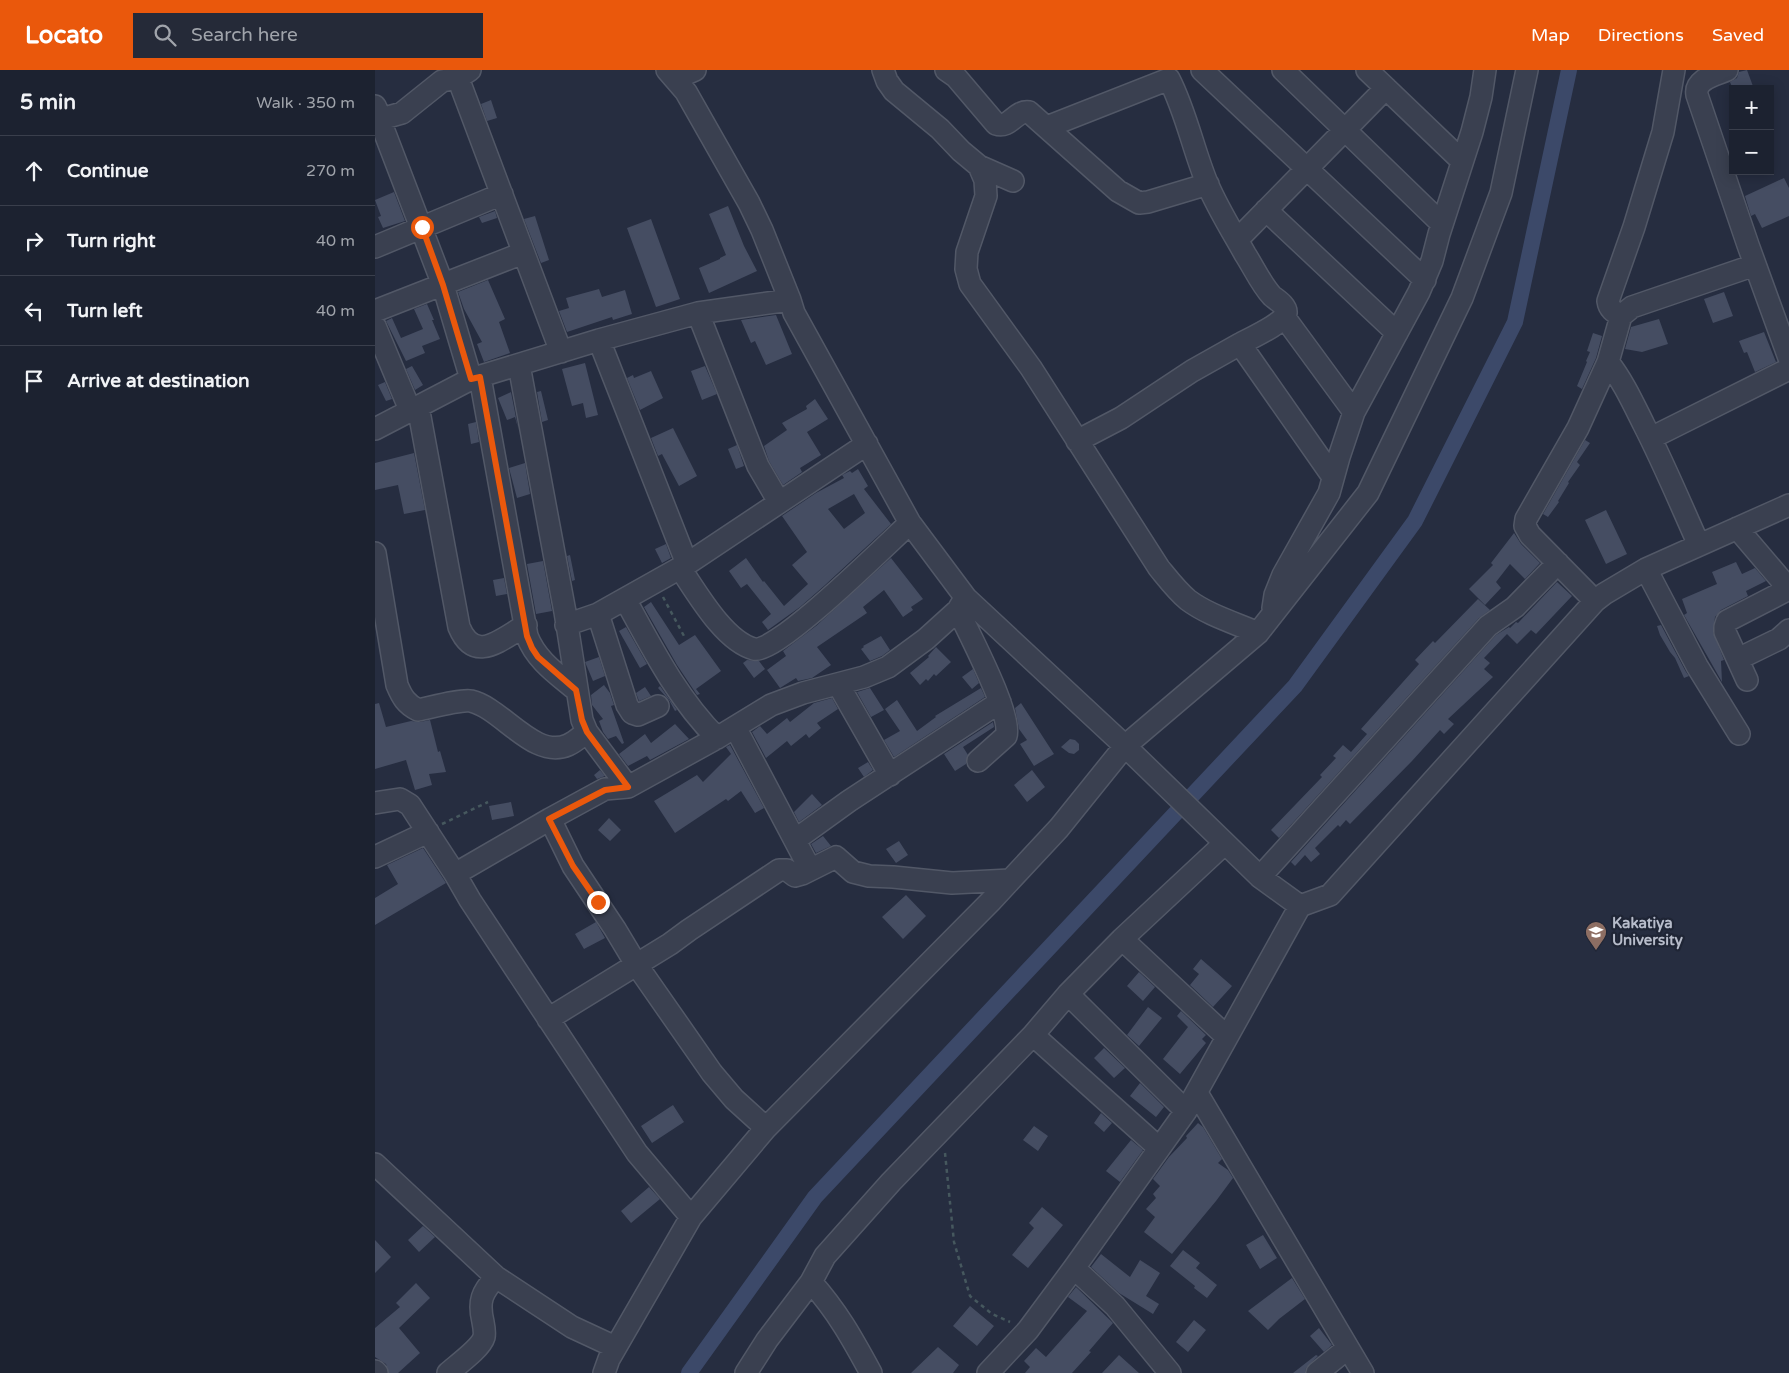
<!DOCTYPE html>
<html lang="en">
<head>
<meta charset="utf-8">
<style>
	body { margin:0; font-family:"Varela Round",sans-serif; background:#252a38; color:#f1f3f6 }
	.controls { position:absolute; right:15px; top:15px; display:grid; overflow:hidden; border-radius:0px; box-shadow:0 2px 12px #0003 }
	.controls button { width:45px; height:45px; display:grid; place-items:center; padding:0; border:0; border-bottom:1px solid #3a3f4c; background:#1c2230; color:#f1f3f6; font:25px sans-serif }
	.stop { position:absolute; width:15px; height:15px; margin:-11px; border:4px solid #ea580c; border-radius:50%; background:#fff }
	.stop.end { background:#ea580c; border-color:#fff; box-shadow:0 1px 5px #0008 }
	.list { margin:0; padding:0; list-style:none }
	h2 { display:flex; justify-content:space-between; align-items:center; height:65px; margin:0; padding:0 20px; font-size:21px }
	h2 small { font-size:16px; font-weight:400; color:#a0a4ab }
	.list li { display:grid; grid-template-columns:32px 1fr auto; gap:15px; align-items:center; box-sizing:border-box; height:70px; padding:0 20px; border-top:1px solid #3a3f4c }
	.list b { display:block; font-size:19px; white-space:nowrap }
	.list em { font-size:16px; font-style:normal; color:#a0a4ab }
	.icon { flex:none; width:28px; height:28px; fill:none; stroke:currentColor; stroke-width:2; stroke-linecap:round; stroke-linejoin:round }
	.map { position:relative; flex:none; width:1414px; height:1303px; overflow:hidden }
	header { display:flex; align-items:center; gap:30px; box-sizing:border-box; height:70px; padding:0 25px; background:#ea580c; color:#fff }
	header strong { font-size:24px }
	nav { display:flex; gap:28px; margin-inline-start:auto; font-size:18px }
	.search { width:350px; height:45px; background:#252a38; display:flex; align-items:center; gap:12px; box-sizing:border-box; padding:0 18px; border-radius:0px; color:#a0a4ab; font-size:19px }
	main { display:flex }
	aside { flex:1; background:#1c2230 }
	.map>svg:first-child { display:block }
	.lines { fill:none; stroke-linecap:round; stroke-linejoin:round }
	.canal { stroke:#3c4969; stroke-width:16 }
	.building { fill:#454d62; fill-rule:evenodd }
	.minor-casing { stroke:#525867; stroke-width:24 }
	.path { stroke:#46585e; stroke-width:2.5; stroke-dasharray:4 4; stroke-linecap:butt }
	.minor { stroke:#3a4050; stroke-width:21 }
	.route { stroke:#ea580c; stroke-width:6 }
	.labels { text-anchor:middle; stroke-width:4.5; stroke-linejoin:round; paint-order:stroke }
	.poi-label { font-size:15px; font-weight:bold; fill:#b7bcca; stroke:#1f2535; text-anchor:start }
</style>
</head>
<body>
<header>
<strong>Locato</strong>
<div class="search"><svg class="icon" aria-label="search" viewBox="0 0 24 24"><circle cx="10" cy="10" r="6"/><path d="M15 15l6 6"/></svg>Search here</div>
<nav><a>Map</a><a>Directions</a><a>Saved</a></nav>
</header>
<main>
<aside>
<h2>5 min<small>Walk · 350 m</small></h2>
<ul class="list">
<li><svg class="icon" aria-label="ahead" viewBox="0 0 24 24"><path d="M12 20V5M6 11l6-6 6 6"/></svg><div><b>Continue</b></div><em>270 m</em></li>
<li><svg class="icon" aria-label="right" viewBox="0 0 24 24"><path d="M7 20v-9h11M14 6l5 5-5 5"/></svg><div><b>Turn right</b></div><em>40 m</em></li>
<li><svg class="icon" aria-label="left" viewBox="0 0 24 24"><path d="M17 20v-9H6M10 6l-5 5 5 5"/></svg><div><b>Turn left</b></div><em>40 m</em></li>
<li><svg class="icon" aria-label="arrive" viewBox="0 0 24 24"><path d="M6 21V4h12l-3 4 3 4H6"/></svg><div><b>Arrive at destination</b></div></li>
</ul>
</aside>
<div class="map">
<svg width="1414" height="1303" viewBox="0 0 1414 1303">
	<rect width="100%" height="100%" fill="#262d40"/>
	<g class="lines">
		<path class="canal" d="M314,1303L440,1127L920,616L1040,451L1140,252L1194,0"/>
	</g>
	<path class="building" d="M1372,0L1379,19H1358L1355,12L1362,8L1364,2Z
		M116,30L122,48L112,51L106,34Z
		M1409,108L1414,118V146L1387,158L1380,144L1376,146L1370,126Z
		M19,122L30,151L8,158L3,147L6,146L0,130Z
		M353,136L369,176L382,201L334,223L324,198L345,189V188L351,185L334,144Z
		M120,141L122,148L107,153L104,147Z
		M160,146L174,190L166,193L149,149Z
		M276,149L305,229L281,237L252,158Z
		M113,210L130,249L124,252L135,283L109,292L102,274L107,272L89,239L83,222Z
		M224,219L227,227L250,220L257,244L238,250L237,247L192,262L184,241L194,238L191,228Z
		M1349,222L1358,246L1338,253L1329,229Z
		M52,234L59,250H57L65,269L47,276L50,283L31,291L11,251L17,248L26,268L48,259L39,239Z
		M401,245L417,284L391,295L380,271L376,273L366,250Z
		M1284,249L1293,274L1267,282L1250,279L1256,257Z
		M1389,262L1401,292L1380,302L1372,282L1369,283L1364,271Z
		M1218,263L1227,266L1221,288L1207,319L1202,316L1212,292L1211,291L1215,282L1212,281Z
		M210,293L223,345L211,348L208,333L197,336L187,299Z
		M37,296L48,315L40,320L31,299Z
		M330,296L342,324L327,330L316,301Z
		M276,301L288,328L265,340L252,308L258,305L259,308Z
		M10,312L17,329L11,331L3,315Z
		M166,321L173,350L167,352L162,322Z
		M136,322L143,358L140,347L132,350L123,328Z
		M440,329L453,349L432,362L446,385L425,398L427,402L408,415L394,391L389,376L412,360L407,353L432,339L431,336Z
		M101,352L104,372L96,374L93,354Z
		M298,358L322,406L304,416L287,384L283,386L276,368Z
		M1210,370L1215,373L1202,392L1205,395L1193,412L1194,413L1183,431L1184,432L1173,447L1168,444Z
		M362,375L369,396L361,399L353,379Z
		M39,383L50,440L29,444L23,415L0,420V393Z
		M150,393L155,424L142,428L134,398Z
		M483,399L493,416L489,419L516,454L449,516L425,537L393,560L387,552L396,544L372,514L366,518L354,501L371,488L388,512L389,511L409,536L433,514L417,495L432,482L407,446L441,423L469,408L467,405L475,401L477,403ZM479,424L490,443L469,459L453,439Z
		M1231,440L1252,484L1231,494L1210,450Z
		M1139,463L1146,474L1165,493L1150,509L1135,494L1121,512L1126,518L1110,535L1094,519L1118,495L1116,493Z
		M291,474L296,488L287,493L280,479Z
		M195,485L200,510L197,511L192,486Z
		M516,488L548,529L536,537L538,540L528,547L509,520L488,537L492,543L442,577L456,595L437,608L423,611L421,608L405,618L392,600L411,586L408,581L441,556Z
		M168,491L177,541L161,544L152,494Z
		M1361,492L1367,504L1380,498L1391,511L1371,521L1373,526L1346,540L1340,547L1338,562L1349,590L1346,591L1347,612L1309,545L1312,543L1307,529L1342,514L1337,502Z
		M129,508L132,524L121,526L118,510Z
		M1182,512L1197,526L1161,564L1156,560L1142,574L1132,564L1109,588L1115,593L1109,599L1118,607L1073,649L1079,654L1069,664L1065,660L1037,691L975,754L971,750L965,757L963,755L940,778L945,784L936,792L930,785L920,796L916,792L1121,565L1134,557L1135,558L1141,552L1143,553Z
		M1103,529L1115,540L1104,548L904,768L896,760L947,707L945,705L961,688L958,686L968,675L976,682L992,664L986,659L1044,594L1040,590L1058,571L1060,573Z
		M276,532L304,575L320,565L346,601L321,619L325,624L322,625L302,595L269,537Z
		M1286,555L1311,602L1314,606L1309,608L1300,588L1295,582L1285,565L1282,556Z
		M251,557L272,594L265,598L244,561Z
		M506,566L515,580L507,586L495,591L486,579L489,577L488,576Z
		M561,577L576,592L561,606L559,604L553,611L551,609L545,615L535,603L554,587L553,586Z
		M224,587L230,606L218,611L210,592Z
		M372,590L384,591L390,599L379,608L368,593Z
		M598,599L604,613L597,619L587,607Z
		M229,615L235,623L239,635L236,636L249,673L247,674L241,666L233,669L228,662L224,651L228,649L217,635L216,625Z
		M285,616L302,640L300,641L294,630L283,618Z
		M270,617L276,626L264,631L261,623Z
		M495,618L509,640L496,647L482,622Z
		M606,618L610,627L519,687L509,670L525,661L510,639L522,630L542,661L561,647L560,646Z
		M457,628L463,639L442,653L446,658L434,668L431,664L416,676L412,671L391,688L377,662L385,656L392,664L412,648L415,652L439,633Z
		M4,633L11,657L36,651L45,652L55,650L63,682L65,681L71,702L54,704L57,715L40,720L31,690L0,699V634Z
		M646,633L679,684L659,696L645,674L652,670L644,659L640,638Z
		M618,652L619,657L588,677L593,685L591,694L580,701L569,684Z
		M300,654L314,669L275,690L272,686L253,696L244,684L270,664L276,673Z
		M695,669L700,670L704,674V680L699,684L694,683L686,677Z
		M355,675L389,738L380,743L366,721L353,731L351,729L300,763L279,731L322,705L328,712L356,684L351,677Z
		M493,692L498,700L489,707L483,698Z
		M225,700L230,706L222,709L219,705Z
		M657,700L670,717L652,732L639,715Z
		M437,724L447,735L424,752L419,742Z
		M136,732L139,746L117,750L114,736Z
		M234,748L246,760L235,771L223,760Z
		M448,766L456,776L441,783L436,774Z
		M524,771L533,785L521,793L511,779Z
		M48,778L71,813L0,855V828L23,814L12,795Z
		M531,825L551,846L528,869L507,847Z
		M221,852L230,868L209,879L200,864Z
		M826,889L857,916L838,937L815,915L824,904L818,899Z
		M764,902L780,917L768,931L752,916Z
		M773,937L787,948L764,976L752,965Z
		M806,941L831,965L827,969L831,973L805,1004L788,989L813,957L802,946Z
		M729,978L750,998L739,1008L719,988Z
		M765,1013L789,1037L781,1047L755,1026Z
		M298,1035L309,1052L277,1073L266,1056Z
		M726,1043L737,1053L729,1062L719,1053Z
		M823,1053L828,1057L847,1089L843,1093L853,1100L858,1108L841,1131L797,1184L769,1162L780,1147L771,1139L781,1128L778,1124L785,1116L778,1109L794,1087L812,1068L811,1066Z
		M659,1056L673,1066L663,1081L648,1070Z
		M756,1070L768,1080L745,1112L731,1101Z
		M274,1117L285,1129L256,1153L246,1141Z
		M667,1137L688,1155L653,1198L637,1185L659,1158L654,1153Z
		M48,1156L60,1167L44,1182L33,1170Z
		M888,1165L902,1188L885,1199L871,1175Z
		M0,1170L16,1187L0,1203Z
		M808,1180L825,1193L821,1198L842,1215L832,1228L819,1218L820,1216L795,1196Z
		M726,1184L755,1207L765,1190L785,1203L771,1226L784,1234L778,1244L744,1223L716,1197Z
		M917,1208L930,1229L904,1249L893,1260L873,1241Z
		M41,1213L55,1228L24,1258L45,1283L23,1303H14L11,1294L0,1287V1258L25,1237L21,1233Z
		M701,1217L738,1253L714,1281L716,1282L697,1303H650L655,1297L649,1291L661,1278L671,1287L712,1241L693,1227Z
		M595,1236L619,1256L602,1276L578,1256Z
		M819,1250L831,1260L813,1282L801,1272Z
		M944,1258L957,1275L949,1282L935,1266Z
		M563,1277L584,1295L578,1303H536Z
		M744,1285L764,1303H727Z
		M941,1285L943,1286L931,1298L930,1303H918Z"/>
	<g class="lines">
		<g class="minor-casing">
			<path id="minor" d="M292,0L311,22L374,133L387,160L415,230
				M508,0L512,11L519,21L565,59L586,81L604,96L638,111
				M571,0L581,7L621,54C635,59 640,40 654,42L743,121L764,133L773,132L833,114
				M827,0L1050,210
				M908,0L1067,154
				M992,0L1087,91
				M1352,0C1341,5 1319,9 1322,25L1373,175L1414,288
				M83,8L186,282
				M300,9L320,0
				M0,36L6,49L9,61L68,215L96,309
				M6,49L27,43L67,11L83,8L95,0
				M672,57L794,9C811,42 818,79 832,113C842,137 857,161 870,184C879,198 886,214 897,226C902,230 912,236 911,243C911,252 874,269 865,274L958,407
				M604,96L610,110L611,126L592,182L591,199L595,214L656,298L784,498C793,509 802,521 813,530C833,545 860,553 883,563
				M891,140L1022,263
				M862,170L1011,18
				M0,177L127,124
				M0,241L148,183
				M323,243L383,396L404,432
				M1246,246C1239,242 1234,239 1233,231L1259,157L1288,62L1299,0
				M910,248L979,342
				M0,256L35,340
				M224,270L312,494
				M1233,292C1248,311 1258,333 1269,355C1289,394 1306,435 1324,475
				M144,295L190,542L207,650L212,662L253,717
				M105,307L152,566C161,590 182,604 201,620
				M43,336L84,557C100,595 126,569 151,555
				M0,359L96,309L224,270L323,243L415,230L419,243L535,453L591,528L750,676L883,563L993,423L1087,228L1126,123L1152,0
				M1276,368L1414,299
				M702,371L746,348L817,301L865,274
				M1362,458L1414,519
				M0,483L22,615C27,627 31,634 43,640C54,638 86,629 96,631C127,638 159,690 193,675C200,672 206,666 212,662
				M305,498C322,523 349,571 379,579C401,585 514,472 535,453
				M1271,499L1322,596L1364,664
				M250,529C277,578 302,628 342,668
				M589,530L583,540C593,562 638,646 631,666L603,691
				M1220,531L1155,465L1150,456L1151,449L1203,358L1233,292L1246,246L1257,237L1380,195
				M898,538L900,525L908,505L954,423L964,387L979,342L1044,222L1057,191L1064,164L1097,62L1106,27L1110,0
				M223,544L252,635L257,643L263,645L283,636
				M191,555L223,544L312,494L492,374
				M1363,589L1404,569L1414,560
				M1372,610L1350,562V557L1352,551L1414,519
				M463,614L515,705
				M360,657L435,799
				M0,733L25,729L35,735L80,804L95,830L262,1083L316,1147
				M175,749L198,796L240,859L261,894L337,1003L359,1029L391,1058
				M420,770L474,731L625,632
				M0,787L53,762
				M80,804L175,749L230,719L253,717L342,668L396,635L428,623L489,607L513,597L551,569L583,540
				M885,807L1113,556L1140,537L1183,493
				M747,869L852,967
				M693,924L811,1041
				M173,949L295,874L314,860L404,800H412L420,806L427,804L461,787L478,802L494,806L518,807L577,813L635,810
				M822,1023L988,1303
				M784,1078L658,965L693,924L747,869L849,774
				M0,1094L121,1207L197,1257L240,1277
				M699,1198L740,1236L795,1303
				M436,1212C462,1241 477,1268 496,1303
				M0,1301L2,1303
				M73,1303C82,1295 106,1278 109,1267C110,1262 109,1257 108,1252C103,1231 107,1222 121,1207
				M229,1303L234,1289L316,1147L391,1058L616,831L684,758L750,676L885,807L925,836L955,825L1220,531L1229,524L1271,499L1414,435
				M371,1303L392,1270L436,1212L450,1186L516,1112L658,965
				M613,1303L653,1260L699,1198L811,1041L925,836
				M942,1303L973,1278"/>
		</g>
		<path class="path" d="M288,527L309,566
			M67,754L113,732
			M570,1083L579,1172L595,1226L617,1244L635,1252"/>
		<use href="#minor" class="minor"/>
	</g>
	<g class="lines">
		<path class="route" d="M47,157L68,215L96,309L105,307L152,566L157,578L163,587L201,620L207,650L212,662L253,717L230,720L174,749L198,796L223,832"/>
	</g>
	<defs>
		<g id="university-pin" transform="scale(1.125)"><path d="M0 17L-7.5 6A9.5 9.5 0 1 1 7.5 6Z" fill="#8d6e63" stroke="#1f2535"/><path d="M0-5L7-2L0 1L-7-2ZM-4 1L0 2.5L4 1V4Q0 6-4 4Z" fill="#fff"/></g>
	</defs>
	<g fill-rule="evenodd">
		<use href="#university-pin" x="1221" y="862"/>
	</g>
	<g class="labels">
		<g class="poi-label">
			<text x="1237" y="858">Kakatiya<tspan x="1237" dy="17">University</tspan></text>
		</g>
	</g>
</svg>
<div class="controls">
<button>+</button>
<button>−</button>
</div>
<div class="stop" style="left:47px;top:157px"></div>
<div class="stop end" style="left:223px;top:832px"></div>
</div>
</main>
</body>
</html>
